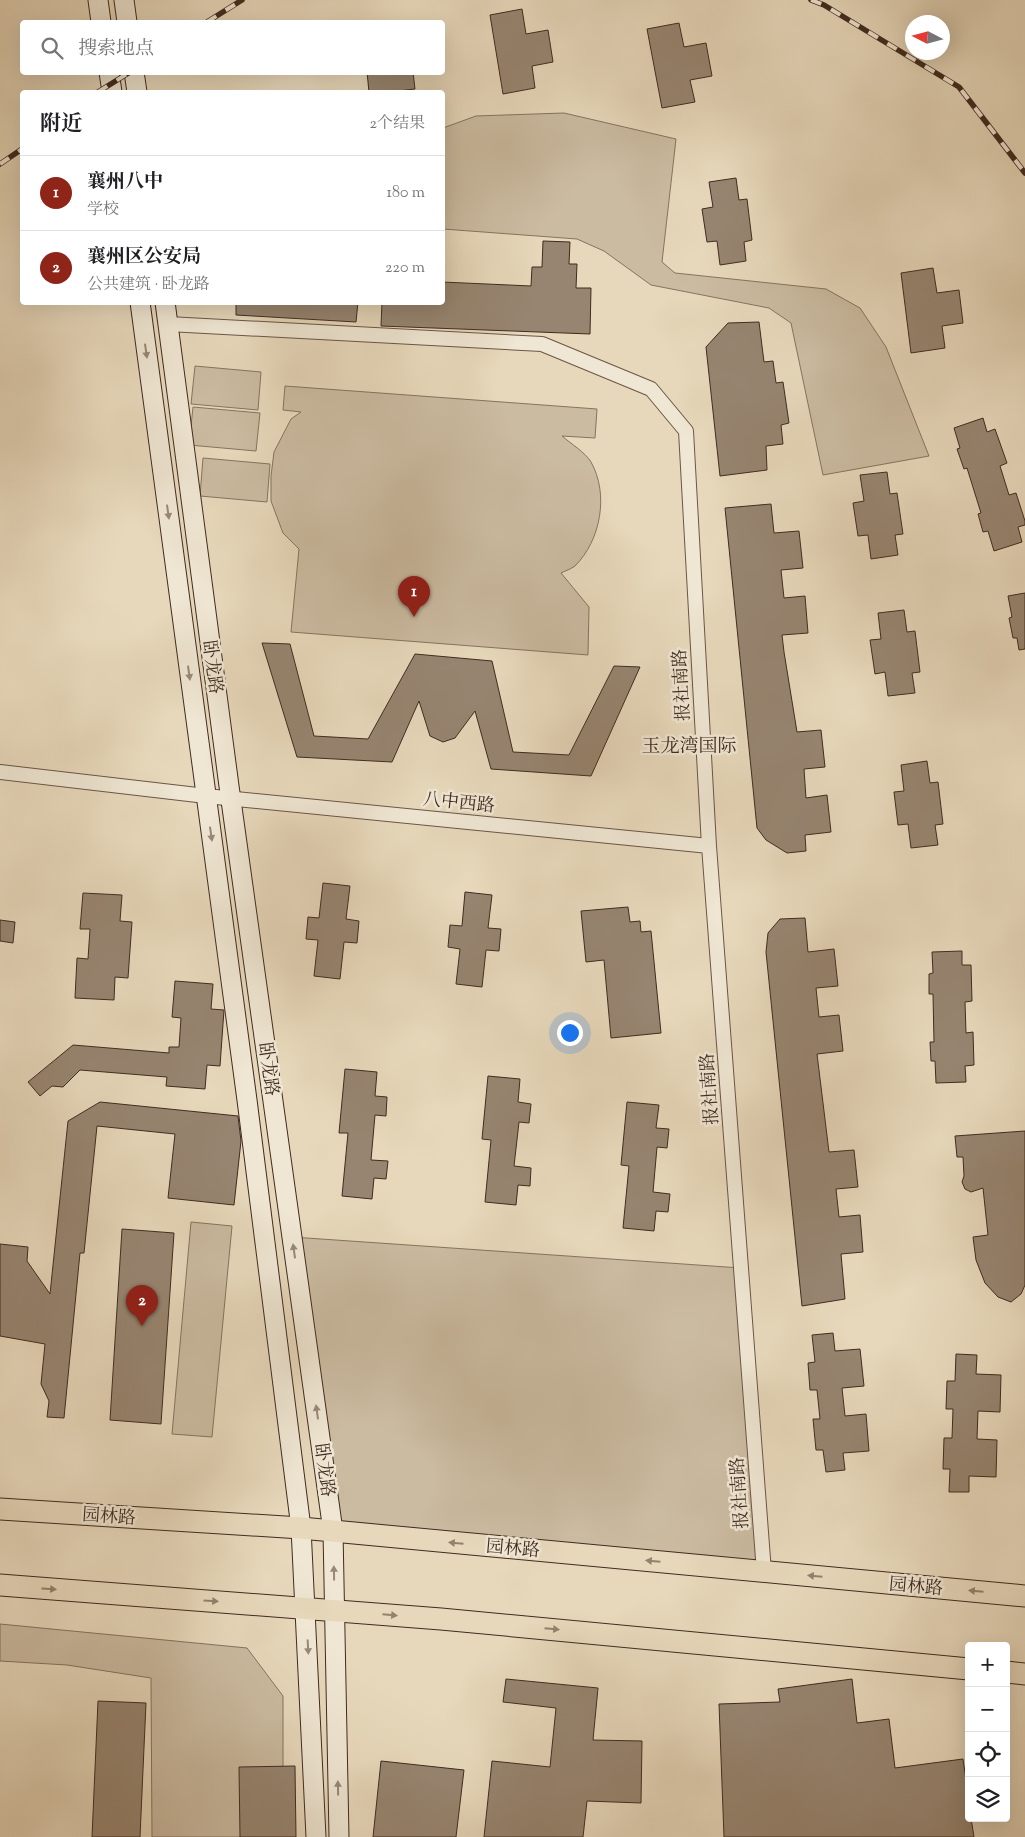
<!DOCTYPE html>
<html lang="zh">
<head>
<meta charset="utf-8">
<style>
	body { margin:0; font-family:"Sorts Mill Goudy","Noto Serif SC",serif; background:#f6f6f6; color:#202124 }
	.controls { position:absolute; right:15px; bottom:15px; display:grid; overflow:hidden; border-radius:5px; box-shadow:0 5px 20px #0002 }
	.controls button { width:45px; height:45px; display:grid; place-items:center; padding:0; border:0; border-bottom:1px solid #e0e0e0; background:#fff; color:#202124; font:25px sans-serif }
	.compass { position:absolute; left:905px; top:15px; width:45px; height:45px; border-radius:50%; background:#fff; box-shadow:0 5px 20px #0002; rotate:276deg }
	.you { position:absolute; left:569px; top:1032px; width:18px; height:18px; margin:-12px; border:4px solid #fff; border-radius:50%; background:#1a73e8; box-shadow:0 0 0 8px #1a73e833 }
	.badge { display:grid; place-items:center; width:32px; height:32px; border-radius:50%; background:#8f2418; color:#fff; font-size:16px; font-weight:700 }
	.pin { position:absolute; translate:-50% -41px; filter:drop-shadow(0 1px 2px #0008) }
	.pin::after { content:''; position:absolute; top:26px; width:18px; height:15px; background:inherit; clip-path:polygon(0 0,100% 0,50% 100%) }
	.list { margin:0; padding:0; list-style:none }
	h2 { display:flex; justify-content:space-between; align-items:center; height:65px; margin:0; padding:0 20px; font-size:21px }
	h2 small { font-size:16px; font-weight:400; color:#757577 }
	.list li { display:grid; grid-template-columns:32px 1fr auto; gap:15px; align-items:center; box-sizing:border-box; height:75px; padding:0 20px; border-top:1px solid #e0e0e0 }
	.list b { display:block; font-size:19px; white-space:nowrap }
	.list p { margin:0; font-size:16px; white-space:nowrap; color:#757577 }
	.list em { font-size:16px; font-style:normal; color:#757577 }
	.icon { flex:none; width:28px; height:28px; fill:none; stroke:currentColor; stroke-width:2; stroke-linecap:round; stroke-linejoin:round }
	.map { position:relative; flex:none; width:1025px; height:1837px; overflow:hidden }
	.search { position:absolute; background:#fff; box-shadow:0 5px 20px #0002; left:20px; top:20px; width:425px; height:55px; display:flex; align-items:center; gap:12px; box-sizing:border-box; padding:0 18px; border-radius:5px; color:#757577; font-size:19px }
	.panel { position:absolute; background:#fff; box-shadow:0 5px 20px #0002; left:20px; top:90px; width:425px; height:215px; border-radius:5px }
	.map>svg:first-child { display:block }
	.green { fill:#cbbba1; stroke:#867360 }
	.building { fill:#978571; stroke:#402b20 }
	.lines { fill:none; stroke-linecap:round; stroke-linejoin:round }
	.street-casing { stroke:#6a5647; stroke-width:16 }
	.secondary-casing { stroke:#402b20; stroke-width:21 }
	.primary-casing { stroke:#402b20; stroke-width:23 }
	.street { stroke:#efe6d3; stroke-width:14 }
	.secondary { stroke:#efe6d3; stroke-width:19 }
	.primary { stroke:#e7d8bb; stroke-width:21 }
	.rail-casing { stroke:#402b20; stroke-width:5.5 }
	.rail { stroke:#efe6d3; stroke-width:4; stroke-dasharray:11; stroke-linecap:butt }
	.oneway { fill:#98887a }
	.oneway2 { fill:#94826e }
	.labels { text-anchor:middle; stroke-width:5; stroke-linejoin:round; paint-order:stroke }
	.street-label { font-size:18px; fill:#402b20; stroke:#efe6d3 }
	.neighbourhood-label { font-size:19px; fill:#402b20; stroke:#efe6d3 }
</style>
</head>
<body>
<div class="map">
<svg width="1025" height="1837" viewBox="0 0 1025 1837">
	<rect width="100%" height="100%" fill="#e7d8bb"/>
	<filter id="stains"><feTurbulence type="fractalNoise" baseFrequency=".004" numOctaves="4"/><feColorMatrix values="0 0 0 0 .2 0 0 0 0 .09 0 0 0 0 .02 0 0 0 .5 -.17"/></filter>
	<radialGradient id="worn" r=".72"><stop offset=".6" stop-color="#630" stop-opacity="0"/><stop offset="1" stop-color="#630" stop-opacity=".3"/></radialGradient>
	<path class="green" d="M564,113L676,139L662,262L675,273L826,289L860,308L886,347L929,456L823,475L791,323L769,308L651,285L604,251L577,239L443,229V128L476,116Z
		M195,366L261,372L258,410L191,404Z
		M285,386L597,409L595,438L562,436C570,443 586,453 591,462C609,494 601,540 575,566C571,569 565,571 561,573L589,607L588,655L291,632L299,549L283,533L271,501V476L274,452L291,419L301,412L283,410Z
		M193,407L260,413L256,451L189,445Z
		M203,458L270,464L267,502L200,496Z
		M191,1222L232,1226L212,1437L172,1434Z
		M292,1237L741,1268L764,1572L333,1531Z
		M0,1624L247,1648L283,1696V1766L240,1837H152L151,1678L67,1665L0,1661Z"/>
	<path class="building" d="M522,9L526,34L548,30L553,62L532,66L535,88L503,94L490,15Z
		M679,23L684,47L706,43L712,76L690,80L695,102L662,108L647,29Z
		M367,72H413L415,89L390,92H369Z
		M736,178L739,200L747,199L752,240L744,242L746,261L720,265L717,241L707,242L702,209L713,207L709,182Z
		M543,241L570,242L569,264H577L576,288H591L590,334L381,326L382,302H442V282L531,286L532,267H542Z
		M933,268L937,293L959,290L963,323L942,326L945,348L911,353L901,273Z
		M236,302H358L356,322L236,315Z
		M759,322L764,362L773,361L776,383L783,382L789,423L781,425L783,444L766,446L767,470L720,476L706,347L728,323Z
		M983,418L987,432L995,429L1007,463L1000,466L1009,495L1016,493L1025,521V525L1018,527L1022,542L994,551L988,531L983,532L978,514L981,513L967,468L964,469L957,449L960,448L954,428Z
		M887,472L890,494L897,493L903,534L895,535L898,555L871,559L868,535L858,536L853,503L864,501L860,475Z
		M771,504L774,533L799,531L803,568L781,570L784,598L805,596L808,633L782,635L784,652L797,732L821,730L825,767L804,769L806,798L827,795L831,832L805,835L806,851L787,853L766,840L757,828L725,508Z
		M1025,593V649L1019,650L1017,638H1013L1009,618L1012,617L1008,596Z
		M904,610L907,632L915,631L920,672L912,673L915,693L888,696L885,672L875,674L870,640L881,639L878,613Z
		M262,643L290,644L314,736L368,739L415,654L492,661L513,752L569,755L614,666L640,667L591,776L491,769L475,711L455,738L443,742L430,736L419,701L392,762L297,757Z
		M927,761L930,783L938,782L943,824L935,825L938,845L911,848L908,824L898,825L894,792L904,791L901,765Z
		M323,883L350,886L346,919L359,921L357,943L344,942L340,979L314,976L318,940L306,939L308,917L319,918Z
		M465,892L492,895L488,928L501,929L499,951L486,950L482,987L456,984L460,949L448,947L450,925L462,926Z
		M83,893L122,895L120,921L132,922L128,978L115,977L114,1000L75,998L77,958L88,959L90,929H80Z
		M628,907L630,922L640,921L641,932L651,931L661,1033L611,1038L604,960L586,962L581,911Z
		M805,918L808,952L834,949L838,986L816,988L819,1017L839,1015L843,1051L817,1054L829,1152L854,1150L858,1187L836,1189L839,1217L860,1215L863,1252L841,1254L845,1299L802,1306L766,952L768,933L780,919Z
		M0,920L15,922L13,943L0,941Z
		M962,951V965H971L972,1001L965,1002L966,1033L973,1032L974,1065L965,1066L966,1082L936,1083L935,1061H931L930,1042H934L933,994H929V974L933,973L932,952Z
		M175,981L213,984L211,1009L224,1010L220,1066L207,1065L205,1089L166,1086L167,1077L80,1070L63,1087L52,1086L40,1096L28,1082L73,1045L169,1053V1047H179L181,1018L172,1017Z
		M345,1069L377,1072L375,1096L387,1097L386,1116L375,1115L371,1160L388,1161L386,1179L374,1178L372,1199L342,1196L348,1133H339Z
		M488,1076L520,1079L518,1102L531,1104L529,1123L519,1122L514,1166L531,1168L530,1186L518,1185L516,1205L485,1202L491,1140L482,1139Z
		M100,1102L238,1116L241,1141L234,1205L168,1198L175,1134L97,1126L84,1253H80L64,1418L47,1417L49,1401L41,1384L45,1344L0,1336V1244L28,1247L27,1261L50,1294L68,1121Z
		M627,1102L659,1105L656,1128L669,1129L667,1148L657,1147L653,1192L670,1194L668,1212L656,1211L654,1231L623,1228L629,1166L621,1165Z
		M1025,1131V1285L1021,1294L1011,1302L998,1297L985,1283L976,1260L973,1237L988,1235L983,1188L971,1192L965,1189L962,1182L964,1176L963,1157H957L955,1136Z
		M122,1229L174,1233L161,1424L110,1420Z
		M833,1333L835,1351L860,1349L864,1386L842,1388L845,1416L866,1414L869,1451L843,1453L845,1470L826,1472L823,1450H816L813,1419H820L817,1390H810L808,1363L815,1362L812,1335Z
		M956,1354L977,1355L976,1374L1001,1375L1000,1412L978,1411L977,1439L997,1440L996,1477L969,1476V1492H949L950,1469H943L944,1438H952L953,1409H946L947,1381H955Z
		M506,1679L598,1688L593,1740L642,1741L641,1803L587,1801L583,1837H484L492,1761L550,1767L556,1708L503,1702Z
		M852,1679L857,1723L889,1719L895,1768L963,1759L969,1800V1818H971L974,1837H724L719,1704L780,1702L778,1689Z
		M98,1701L146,1703L140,1837H92Z
		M381,1761L464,1770L456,1837H373Z
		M295,1766L296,1837H240L239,1767Z"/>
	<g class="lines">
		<g class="street-casing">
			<path id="street" d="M168,324L542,344L651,389L686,431L709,846L764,1572
				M0,772L206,796L709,846"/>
		</g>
		<g class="secondary-casing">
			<path id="secondary" d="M98,0L101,22
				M124,0L127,22
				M109,72L112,92
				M134,72L137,92
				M140,302L247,1100L301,1528L316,1837
				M165,302L229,786L333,1531L339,1837"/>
		</g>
		<g class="primary-casing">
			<path id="primary" d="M0,1509L301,1528L1025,1596
				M0,1585L441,1619L969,1669
				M1006,1672L1025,1674"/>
		</g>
		<use href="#street" class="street"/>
		<use href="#secondary" class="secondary"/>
		<use href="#primary" class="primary"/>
		<g class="rail-casing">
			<path id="rail" d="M811,0L824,5L959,87L1025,173
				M207,22L242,0
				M98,92L130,72
				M0,164L22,149"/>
		</g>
		<use href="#rail" class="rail"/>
	</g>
	<defs><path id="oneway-solid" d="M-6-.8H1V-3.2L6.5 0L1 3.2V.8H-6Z" transform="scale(1.25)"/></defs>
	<g class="oneway">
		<use href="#oneway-solid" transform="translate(146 351) rotate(82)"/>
		<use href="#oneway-solid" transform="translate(168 512) rotate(82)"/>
		<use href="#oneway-solid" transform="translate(189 673) rotate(82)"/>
		<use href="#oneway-solid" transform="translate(211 834) rotate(82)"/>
		<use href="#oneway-solid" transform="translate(294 1251) rotate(-98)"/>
		<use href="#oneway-solid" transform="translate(317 1412) rotate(-98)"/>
		<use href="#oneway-solid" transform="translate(334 1573) rotate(-91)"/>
		<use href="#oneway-solid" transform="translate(308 1647) rotate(87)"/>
		<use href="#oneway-solid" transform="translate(338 1788) rotate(-91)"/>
	</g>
	<g class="oneway2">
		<use href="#oneway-solid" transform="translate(456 1543) rotate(-175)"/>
		<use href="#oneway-solid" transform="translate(653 1561) rotate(-175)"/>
		<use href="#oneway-solid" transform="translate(815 1576) rotate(-175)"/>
		<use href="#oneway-solid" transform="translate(49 1589) rotate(4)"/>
		<use href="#oneway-solid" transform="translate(976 1591) rotate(-175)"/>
		<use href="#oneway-solid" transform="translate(211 1601) rotate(4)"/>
		<use href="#oneway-solid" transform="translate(390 1615) rotate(5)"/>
		<use href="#oneway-solid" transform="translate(552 1629) rotate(5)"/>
	</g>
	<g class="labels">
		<g class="street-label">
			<text transform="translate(213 667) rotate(82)" y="6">卧龙路</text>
			<text transform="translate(681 685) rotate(-93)" y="6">报社南路</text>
			<text transform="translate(459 802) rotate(6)" y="6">八中西路</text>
			<text transform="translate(269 1069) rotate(82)" y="6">卧龙路</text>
			<text transform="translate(709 1089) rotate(-94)" y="6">报社南路</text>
			<text transform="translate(325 1470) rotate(82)" y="6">卧龙路</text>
			<text transform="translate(739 1493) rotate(-94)" y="6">报社南路</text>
			<text transform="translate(109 1516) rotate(4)" y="6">园林路</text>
			<text transform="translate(513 1548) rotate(5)" y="6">园林路</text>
			<text transform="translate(916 1586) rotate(5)" y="6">园林路</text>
		</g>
		<g class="neighbourhood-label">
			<text x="689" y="752">玉龙湾国际</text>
		</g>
	</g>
	<rect width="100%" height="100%" filter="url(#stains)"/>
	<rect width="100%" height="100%" fill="url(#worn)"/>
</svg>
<div class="controls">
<button>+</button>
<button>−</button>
<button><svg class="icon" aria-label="locate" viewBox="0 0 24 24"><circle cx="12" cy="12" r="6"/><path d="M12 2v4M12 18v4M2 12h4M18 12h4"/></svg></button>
<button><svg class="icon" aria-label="layers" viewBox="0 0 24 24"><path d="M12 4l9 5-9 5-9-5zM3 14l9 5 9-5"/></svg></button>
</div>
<svg class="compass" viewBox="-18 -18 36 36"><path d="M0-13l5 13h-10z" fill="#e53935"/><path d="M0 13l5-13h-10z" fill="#757577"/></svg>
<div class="you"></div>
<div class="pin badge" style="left:414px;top:617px">1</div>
<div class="pin badge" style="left:142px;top:1326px">2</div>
<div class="search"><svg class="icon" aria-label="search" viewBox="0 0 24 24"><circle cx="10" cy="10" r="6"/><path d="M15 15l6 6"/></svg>搜索地点</div>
<section class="panel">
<h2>附近<small>2个结果</small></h2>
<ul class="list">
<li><span class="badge">1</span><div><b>襄州八中</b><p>学校</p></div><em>180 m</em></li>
<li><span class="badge">2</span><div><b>襄州区公安局</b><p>公共建筑 · 卧龙路</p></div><em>220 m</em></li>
</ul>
</section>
</div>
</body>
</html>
